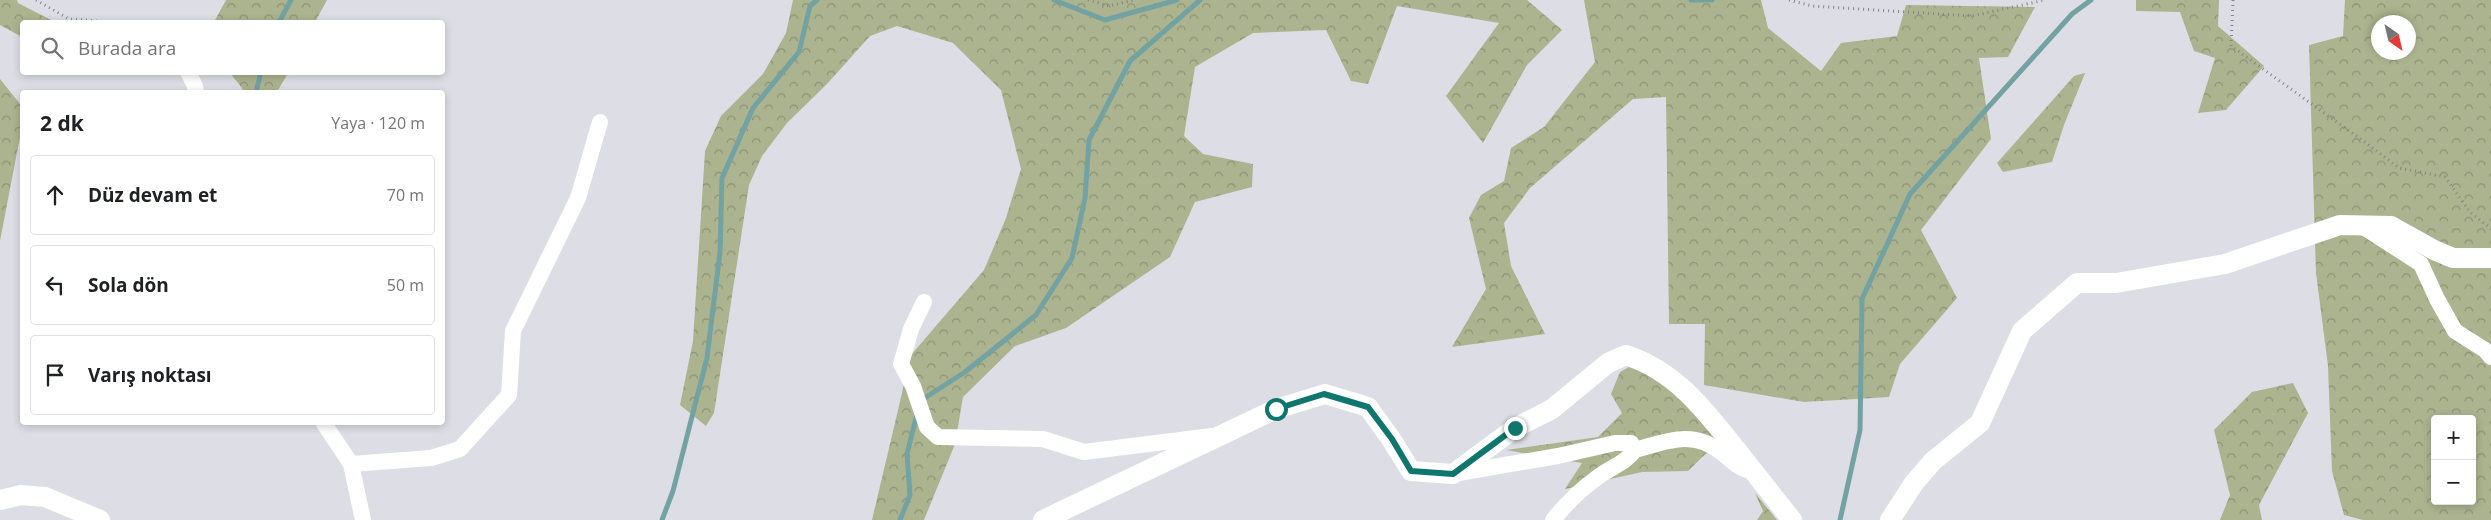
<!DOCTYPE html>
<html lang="tr">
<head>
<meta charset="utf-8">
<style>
	body { margin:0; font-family:"Open Sans",sans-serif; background:#f6f6f6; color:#202124 }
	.controls { position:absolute; right:15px; bottom:15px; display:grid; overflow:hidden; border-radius:5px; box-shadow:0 2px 8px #0003 }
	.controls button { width:45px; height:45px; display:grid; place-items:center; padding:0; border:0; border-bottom:1px solid #e0e0e0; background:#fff; color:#202124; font:25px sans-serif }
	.compass { position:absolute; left:2371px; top:15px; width:45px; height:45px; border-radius:50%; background:#fff; box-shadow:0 2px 8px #0003; rotate:146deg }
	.stop { position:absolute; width:15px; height:15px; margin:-11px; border:4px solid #0f766e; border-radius:50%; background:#fff }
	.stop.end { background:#0f766e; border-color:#fff; box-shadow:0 1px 5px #0008 }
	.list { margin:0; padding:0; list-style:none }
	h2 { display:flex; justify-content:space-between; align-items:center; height:65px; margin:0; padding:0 20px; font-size:21px }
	h2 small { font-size:16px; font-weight:400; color:#757577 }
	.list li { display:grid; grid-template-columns:32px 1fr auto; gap:15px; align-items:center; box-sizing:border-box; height:80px; margin:0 10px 10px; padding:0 10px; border:1px solid #e0e0e0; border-radius:5px }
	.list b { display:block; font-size:19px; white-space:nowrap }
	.list em { font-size:16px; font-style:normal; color:#757577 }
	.icon { flex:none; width:28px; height:28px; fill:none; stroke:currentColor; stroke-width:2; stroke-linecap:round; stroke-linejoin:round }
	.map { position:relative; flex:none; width:2491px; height:520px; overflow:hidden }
	.search { position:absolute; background:#fff; box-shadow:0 2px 8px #0003; left:20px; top:20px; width:425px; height:55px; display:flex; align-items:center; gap:12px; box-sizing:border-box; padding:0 18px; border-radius:5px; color:#757577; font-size:19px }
	.panel { position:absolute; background:#fff; box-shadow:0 2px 8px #0003; left:20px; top:90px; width:425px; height:335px; border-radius:5px }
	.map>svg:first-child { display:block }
	.forest { fill:url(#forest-crowns); fill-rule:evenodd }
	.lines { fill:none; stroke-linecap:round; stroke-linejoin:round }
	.stream { stroke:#73a2a3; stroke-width:5 }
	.path { stroke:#848489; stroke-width:3; stroke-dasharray:1 4; stroke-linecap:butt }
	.minor { stroke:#fff; stroke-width:16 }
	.tertiary { stroke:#fff; stroke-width:20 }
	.route { stroke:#0f766e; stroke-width:6 }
</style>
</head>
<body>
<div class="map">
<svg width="2491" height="520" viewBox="0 0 2491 520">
	<defs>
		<pattern id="forest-crowns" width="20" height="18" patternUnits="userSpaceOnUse" patternTransform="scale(1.25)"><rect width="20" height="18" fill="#acb38f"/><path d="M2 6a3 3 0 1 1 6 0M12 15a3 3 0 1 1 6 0" fill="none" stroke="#8d9276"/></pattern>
	</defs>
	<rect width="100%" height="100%" fill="#dddde5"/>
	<path class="forest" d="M0,0H17L18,3L55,22H22V37L0,25Z
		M226,0H327L315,22H214Z
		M793,0H1527L1562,30L1527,65L1483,143L1446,96L1499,23L1397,6L1368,84L1351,81L1326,30L1253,33L1195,67L1184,136L1203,154L1253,164L1252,187L1195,202L1170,257L1066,328L1015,346L963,397L955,444L924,520H872L911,355L984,270L1006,218L1021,169L1001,90L953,43L897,26L870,36L827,84L787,123L762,156L749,185L714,413L706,426L680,405L693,341L705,151L721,116L763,74L786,33Z
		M1584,0H1761L1768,28L1821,71L1841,43L1897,36L1906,5L2035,7L2008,57L1979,58L1991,139L1921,230L1957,298L1900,364L1889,397L1804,402L1704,385L1705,324H1669L1666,97L1633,99L1530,188L1504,223L1511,266L1545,334L1452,347L1486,289L1469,218L1481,195L1504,181L1511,148L1544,127L1595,62Z
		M2136,0H2219L2218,26L2264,66L2226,110L2198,113L2215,58L2194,51L2180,12L2136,11Z
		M2345,0H2491V520H2363L2344,515L2332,471L2328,366L2316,273L2309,45L2343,36ZM2378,22H2408V52H2378ZM2435,419H2472V501H2435Z
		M230,73H288L277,92H243L242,88Z
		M2085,73L2064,125L2052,162L2003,172L1997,163L2074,76Z
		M0,79L20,104V137L0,241Z
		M1629,367L1668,382L1721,439L1688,471L1642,472L1565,489L1582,463L1506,450L1598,437L1622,413L1611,394L1620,372Z
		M2293,383L2308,413L2259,505L2262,520H2220L2230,495L2214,430L2252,392Z
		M1755,493L1777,520H1757L1763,511Z"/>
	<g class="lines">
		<path class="stream" d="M1054,0L1105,20L1177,0
			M1691,0H1712
			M279,22L291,0
			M256,92L261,72
			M920,401L965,372L1036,315L1072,258L1085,198L1089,140L1130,61L1200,0
			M662,520L673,491L707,358L720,252L722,178L753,108L799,52L810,6L817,0
			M900,520L910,495L907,454L917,414
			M1840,520L1860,430L1862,299L1910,194L2072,14L2091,0"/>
		<path class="path" d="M36,0L69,19L110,22
			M1088,0L1109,6L1134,0
			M1789,0L1812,6L1972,16L2045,0
			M2233,0L2231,46L2366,143L2399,168L2445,177L2470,212L2491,229"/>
		<path class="minor" d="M188,72L195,86L196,92
			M2362,226L2421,264L2437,299L2455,331L2485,350L2491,357
			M924,302L911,329L901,364L913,386L927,427L938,437L1043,439L1084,452L1212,436
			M323,422L351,464L363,520
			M1635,450C1667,441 1694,429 1722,453C1735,463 1737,468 1754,472
			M351,464L431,458L460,449L509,395L513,331L578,198L600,122
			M1453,474L1558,456L1615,443H1631L1635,450C1626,463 1611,467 1598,477C1581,489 1566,504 1553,520"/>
		<path class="tertiary" d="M0,500L21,495L45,497L100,520
			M1043,520L1276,409L1325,394L1368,407L1391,439L1411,471L1453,474L1515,428L1552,409L1608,363L1626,355C1675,371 1704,409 1735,448C1754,472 1773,496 1792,520
			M1890,520L1914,483L1933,461L1980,423L2022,331L2077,283H2116L2225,264L2340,225L2391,226L2434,250L2453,258H2491"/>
	</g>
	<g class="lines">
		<path class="route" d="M1276,409L1324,394L1368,407L1392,439L1411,471L1453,474L1515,428"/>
	</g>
</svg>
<div class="controls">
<button>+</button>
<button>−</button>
</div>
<svg class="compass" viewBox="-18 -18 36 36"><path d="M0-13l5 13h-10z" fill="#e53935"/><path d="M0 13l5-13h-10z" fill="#757577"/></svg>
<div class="stop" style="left:1276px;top:409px"></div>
<div class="stop end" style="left:1515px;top:428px"></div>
<div class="search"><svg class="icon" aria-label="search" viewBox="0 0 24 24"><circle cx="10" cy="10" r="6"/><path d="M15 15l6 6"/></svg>Burada ara</div>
<section class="panel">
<h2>2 dk<small>Yaya · 120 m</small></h2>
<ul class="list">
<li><svg class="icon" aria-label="ahead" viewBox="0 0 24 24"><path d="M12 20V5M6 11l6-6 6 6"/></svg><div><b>Düz devam et</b></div><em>70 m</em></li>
<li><svg class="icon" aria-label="left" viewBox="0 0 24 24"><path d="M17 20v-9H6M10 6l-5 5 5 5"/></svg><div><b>Sola dön</b></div><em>50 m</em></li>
<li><svg class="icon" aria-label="arrive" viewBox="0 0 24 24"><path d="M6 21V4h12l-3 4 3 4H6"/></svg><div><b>Varış noktası</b></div></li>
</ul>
</section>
</div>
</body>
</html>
